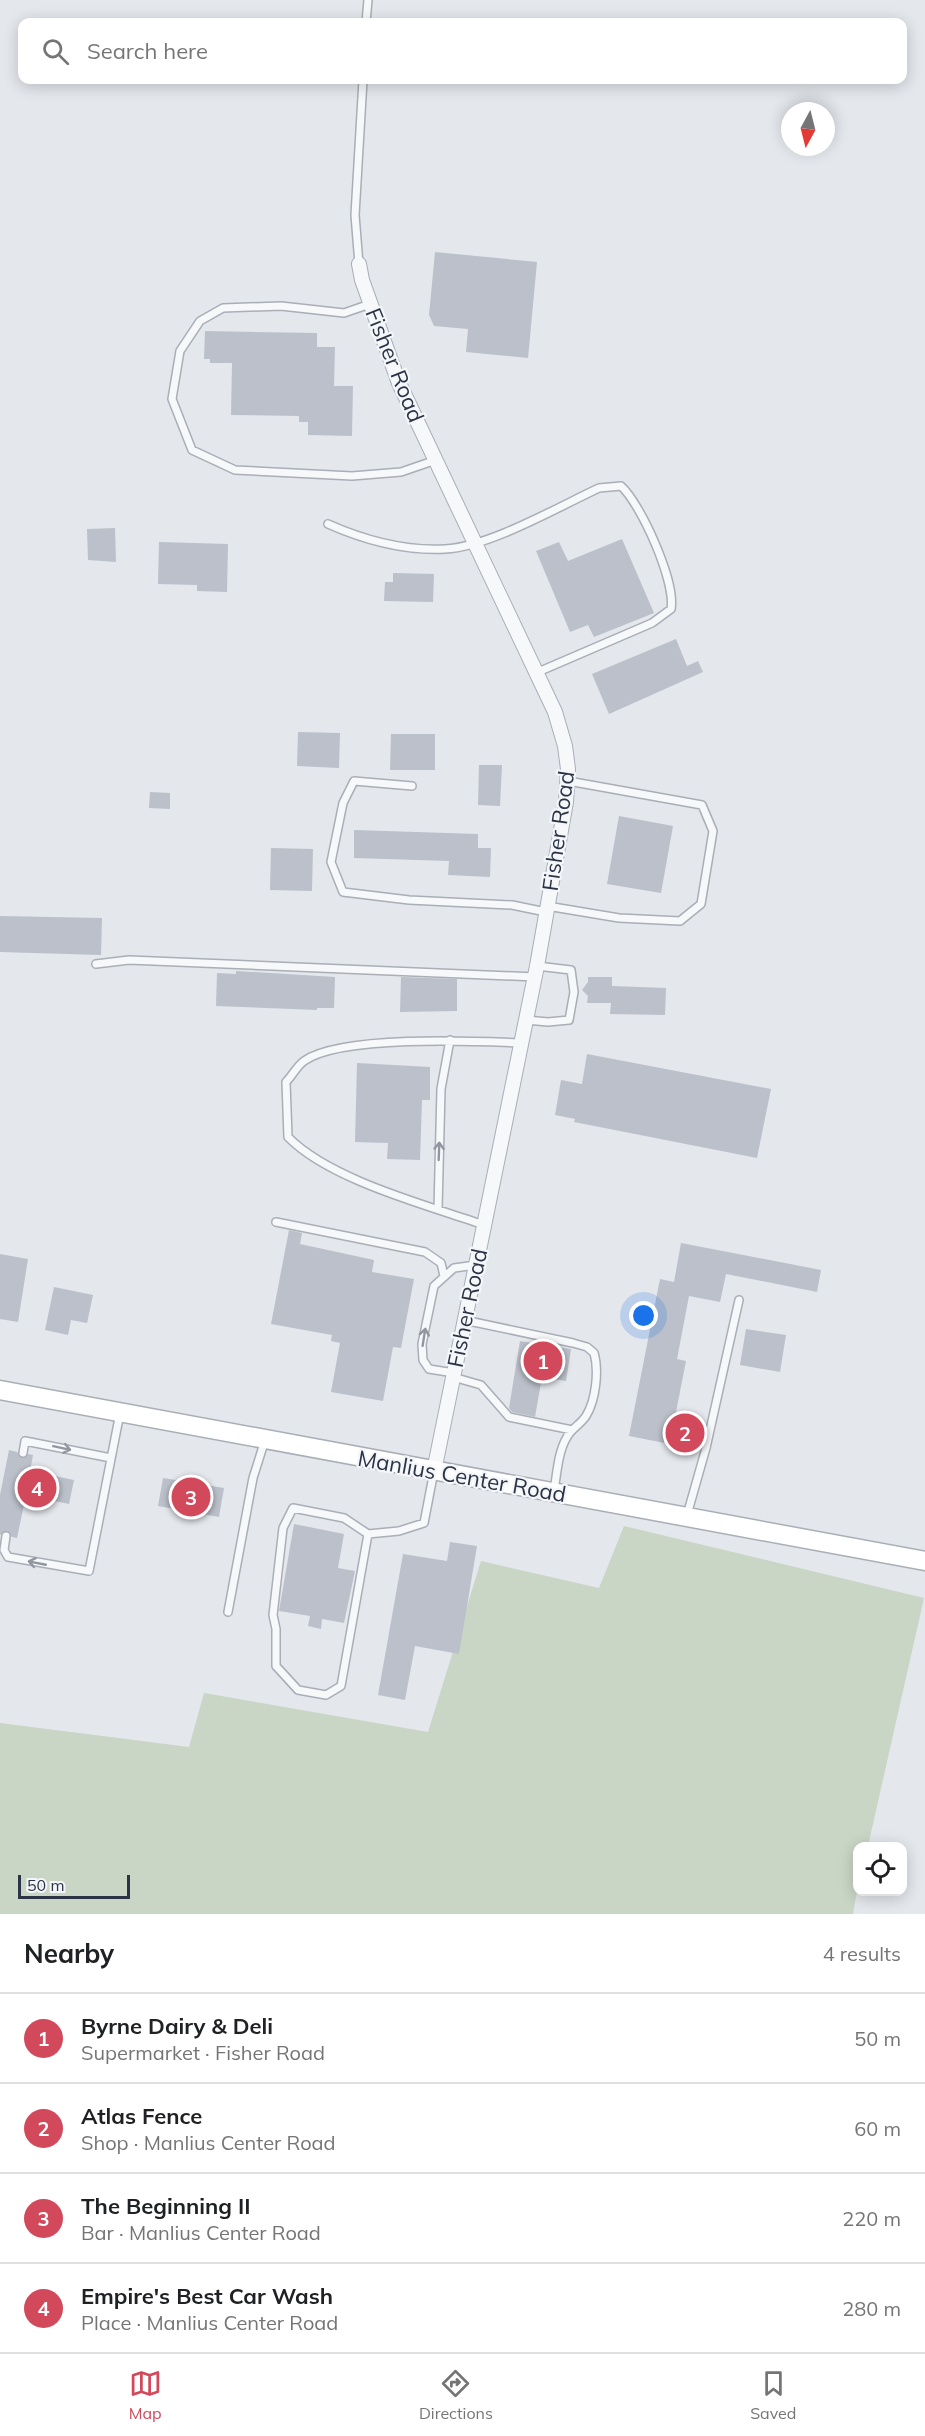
<!DOCTYPE html>
<html lang="en">
<head>
<meta charset="utf-8">
<style>
	body { margin:0; font-family:Mulish,sans-serif; background:#f2f2f2; color:#202124 }
	.controls { position:absolute; right:18px; bottom:18px; display:grid; overflow:hidden; border-radius:12px; box-shadow:0 3px 15px #0003 }
	.controls button { width:54px; height:54px; display:grid; place-items:center; padding:0; border:0; border-bottom:2px solid #e0e0e0; background:#fff; color:#202124; font:30px sans-serif }
	.compass { position:absolute; left:781px; top:102px; width:54px; height:54px; border-radius:50%; background:#fff; box-shadow:0 3px 15px #0003; rotate:187deg }
	.scale { position:absolute; left:18px; bottom:15px; width:112px; box-sizing:border-box; padding-left:6px; border:3px solid #2b3445; border-top:0; font-size:16px; line-height:21px; white-space:nowrap; color:#2b3445; -webkit-text-stroke:4px #f4f6f9; paint-order:stroke }
	.you { position:absolute; left:644px; top:1316px; width:21px; height:21px; margin:-15px; border:4px solid #fff; border-radius:50%; background:#1a73e8; box-shadow:0 0 0 9px #1a73e833 }
	.badge { display:grid; place-items:center; width:39px; height:39px; border-radius:50%; background:#d1495b; color:#fff; font-size:20px; font-weight:700 }
	.pin { position:absolute; translate:-50% -50%; border:3px solid #fff; box-shadow:0 2px 6px #0006 }
	.list { margin:0; padding:0; list-style:none }
	h2 { display:flex; justify-content:space-between; align-items:center; height:78px; margin:0; padding:0 24px; font-size:26px }
	h2 small { font-size:20px; font-weight:400; color:#757577 }
	.list li { display:grid; grid-template-columns:39px 1fr auto; gap:18px; align-items:center; box-sizing:border-box; height:90px; padding:0 24px; border-top:2px solid #e0e0e0 }
	.list b { display:block; font-size:22px; white-space:nowrap }
	.list p { margin:0; font-size:20px; white-space:nowrap; color:#757577 }
	.list em { font-size:20px; font-style:normal; color:#757577 }
	.icon { flex:none; width:33px; height:33px; fill:none; stroke:currentColor; stroke-width:2; stroke-linecap:round; stroke-linejoin:round }
	.map { position:relative; flex:none; width:925px; height:1914px; overflow:hidden }
	.search { position:absolute; background:#fff; box-shadow:0 3px 15px #0003; left:18px; right:18px; top:18px; height:66px; display:flex; align-items:center; gap:15px; box-sizing:border-box; padding:0 21px; border-radius:12px; color:#757577; font-size:22px }
	.sheet { height:438px; background:#fff }
	nav { display:flex; justify-content:space-around; align-items:center; box-sizing:border-box; height:84px; border-top:2px solid #e0e0e0; background:#fff; font-size:16px; color:#757577 }
	nav a { display:grid; justify-items:center; gap:3px }
	nav .on { color:#d1495b }
	.map>svg:first-child { display:block }
	.green { fill:#c9d6c5 }
	.building { fill:#bbc0ca }
	.lines { fill:none; stroke-linecap:round; stroke-linejoin:round }
	.service-casing { stroke:#a9aeb7; stroke-width:10 }
	.minor-casing { stroke:#a9aeb7; stroke-width:16 }
	.secondary-casing { stroke:#a9aeb7; stroke-width:21 }
	.service { stroke:#f7f8fa; stroke-width:7 }
	.minor { stroke:#f7f8fa; stroke-width:14 }
	.secondary { stroke:#fff; stroke-width:18 }
	.oneway { stroke:#9196a0 }
	.labels { text-anchor:middle; stroke-width:4.5; stroke-linejoin:round; paint-order:stroke }
	.street-label { font-size:22px; fill:#2b3445; stroke:#f4f6f9 }
</style>
</head>
<body>
<div class="map">
<svg width="925" height="1914" viewBox="0 0 925 1914">
	<rect width="100%" height="100%" fill="#e4e7ec"/>
	<path class="green" d="M624,1526L924,1598L868,1846H858L857,1891L853,1914H0V1723L189,1747L204,1693L428,1732L481,1561L599,1588Z"/>
	<path class="building" d="M435,252L537,262L528,358L466,352L468,329L434,326L429,315Z
		M205,331L317,333V347H335L334,386H353L352,436L308,435V422H299V416L231,415L232,363H210V359H204Z
		M115,528L116,562L88,560L87,529Z
		M622,539L654,613L594,637L588,625L570,632L536,551L559,542L568,561Z
		M159,542L228,544L227,592L197,591V585L158,584Z
		M393,573L434,574L433,602L384,601L385,582H393Z
		M676,639L687,666L698,661L703,672L609,714L592,674Z
		M298,732L340,733L339,768L297,766Z
		M391,734H435V770H390Z
		M479,765H502L500,806L478,805Z
		M150,792L170,793V809L149,808Z
		M619,816L673,826L661,893L607,884Z
		M354,830L478,834V848H491L490,877L448,875L449,861L354,858Z
		M271,848L313,849L312,891L270,890Z
		M0,916L102,918L101,955L0,952Z
		M236,971L335,977L334,1008H317V1010L216,1006L217,973L236,974Z
		M401,977L457,979V1011L400,1012Z
		M588,977H612V986L666,988L665,1015L610,1014L611,1003H587L588,996L582,990L588,982Z
		M587,1054L771,1089L757,1158L574,1122L575,1119L555,1115L561,1080L582,1084Z
		M357,1063L430,1067V1100H422L420,1160L387,1159L388,1143L355,1142Z
		M289,1230L302,1233L300,1244L374,1260L372,1272L414,1279L401,1348L393,1347L383,1401L331,1392L340,1343L331,1341L332,1335L271,1324Z
		M681,1243L821,1270L817,1292L726,1274L720,1302L689,1296L677,1359L686,1361L676,1412L696,1415L690,1448L629,1436L660,1279L674,1282Z
		M0,1254L28,1259L18,1322L0,1319Z
		M54,1287L93,1295L87,1323L71,1320L68,1335L45,1330Z
		M746,1329L786,1335L780,1372L740,1365Z
		M520,1341L571,1349L566,1381L542,1377L535,1417L512,1412L509,1408Z
		M9,1450L17,1452L22,1458L28,1454L33,1455L30,1471L74,1480L69,1504L26,1495L17,1538L12,1537L7,1531L0,1535V1495Z
		M163,1478L224,1488L219,1517L158,1506Z
		M294,1524L344,1534L338,1568L355,1571L344,1623L322,1619L321,1629L308,1626L310,1616L279,1611Z
		M450,1542L477,1546L459,1654L415,1646L405,1700L378,1695L403,1554L447,1561Z"/>
	<g class="lines">
		<g class="service-casing">
			<path id="service" d="M366,22L368,0
				M359,264L355,215L363,80
				M370,304L344,313L281,306L223,308L200,321L180,351L172,399L192,450L235,470L352,476L401,472L436,460
				M328,524C364,540 405,551 445,549C489,547 558,507 599,488L621,486C641,504 676,582 671,609L652,623L538,672
				M412,786L354,781L343,803L331,862L343,892L409,900L512,905L546,912
				M547,906L619,918L680,921L701,904L713,831L702,805L568,781
				M96,964L129,960L535,977
				M526,1020L548,1022L569,1020L574,992L571,970L537,966
				M438,1209L441,1089L450,1040
				M276,1222L425,1252L441,1263L444,1276
				M484,1225C427,1205 330,1180 288,1137L286,1082C292,1076 297,1066 304,1061C341,1035 474,1041 521,1043
				M464,1320L573,1343L587,1347L594,1353C599,1370 596,1400 586,1416C581,1424 571,1429 567,1437C558,1452 557,1473 554,1491
				M454,1373L429,1369L423,1360L422,1344L434,1286L454,1268L476,1265
				M453,1377L481,1385L509,1417L572,1430
				M23,1453L25,1441L111,1458
				M687,1515L706,1448L739,1300
				M368,1534L344,1518L293,1508L283,1528L273,1615L276,1629V1666L298,1690L326,1695L341,1686L368,1534L399,1531L424,1523L434,1471
				M6,1536L4,1550L8,1557L89,1571L120,1413
				M228,1612L253,1478L265,1440"/>
		</g>
		<g class="minor-casing">
			<path id="minor" d="M359,264L362,280L399,383L555,712L565,746L568,769L566,802L537,966L434,1471"/>
		</g>
		<g class="secondary-casing">
			<path id="secondary" d="M0,1390L925,1561"/>
		</g>
		<use href="#service" class="service"/>
		<use href="#minor" class="minor"/>
		<use href="#secondary" class="secondary"/>
	</g>
	<defs><path id="oneway-shaft" d="M-6 0H5M1.5-3L5.5 0L1.5 3" fill="none" stroke-width="1.6" stroke-linecap="round" stroke-linejoin="round" transform="scale(1.5)"/></defs>
	<g class="oneway">
		<use href="#oneway-shaft" transform="translate(439 1151) rotate(-88)"/>
		<use href="#oneway-shaft" transform="translate(424 1337) rotate(-81)"/>
		<use href="#oneway-shaft" transform="translate(62 1448) rotate(12)"/>
		<use href="#oneway-shaft" transform="translate(37 1563) rotate(-169)"/>
	</g>
	<g class="labels">
		<g class="street-label">
			<text transform="translate(395 365) rotate(68)" y="8">Fisher Road</text>
			<text transform="translate(558 831) rotate(-82)" y="8">Fisher Road</text>
			<text transform="translate(467 1308) rotate(-78)" y="8">Fisher Road</text>
			<text transform="translate(462 1476) rotate(10)" y="8">Manlius Center Road</text>
		</g>
	</g>
</svg>
<div class="controls">
<button><svg class="icon" aria-label="locate" viewBox="0 0 24 24"><circle cx="12" cy="12" r="6"/><path d="M12 2v4M12 18v4M2 12h4M18 12h4"/></svg></button>
</div>
<svg class="compass" viewBox="-18 -18 36 36"><path d="M0-13l5 13h-10z" fill="#e53935"/><path d="M0 13l5-13h-10z" fill="#757577"/></svg>
<div class="scale">50 m</div>
<div class="you"></div>
<div class="pin badge" style="left:543px;top:1361px">1</div>
<div class="pin badge" style="left:685px;top:1433px">2</div>
<div class="pin badge" style="left:191px;top:1497px">3</div>
<div class="pin badge" style="left:37px;top:1488px">4</div>
<div class="search"><svg class="icon" aria-label="search" viewBox="0 0 24 24"><circle cx="10" cy="10" r="6"/><path d="M15 15l6 6"/></svg>Search here</div>
</div>
<section class="sheet">
<h2>Nearby<small>4 results</small></h2>
<ul class="list">
<li><span class="badge">1</span><div><b>Byrne Dairy &amp; Deli</b><p>Supermarket · Fisher Road</p></div><em>50 m</em></li>
<li><span class="badge">2</span><div><b>Atlas Fence</b><p>Shop · Manlius Center Road</p></div><em>60 m</em></li>
<li><span class="badge">3</span><div><b>The Beginning II</b><p>Bar · Manlius Center Road</p></div><em>220 m</em></li>
<li><span class="badge">4</span><div><b>Empire's Best Car Wash</b><p>Place · Manlius Center Road</p></div><em>280 m</em></li>
</ul>
</section>
<nav>
<a class="on"><svg class="icon" aria-label="map" viewBox="0 0 24 24"><path d="M3 6l6-2 6 2 6-2v14l-6 2-6-2-6 2zM9 4v14M15 6v14"/></svg>Map</a>
<a><svg class="icon" aria-label="directions" viewBox="0 0 24 24"><path d="M12 3l9 9-9 9-9-9zM9 14v-3h6M13 9l2 2-2 2"/></svg>Directions</a>
<a><svg class="icon" aria-label="saved" viewBox="0 0 24 24"><path d="M7 4h10v16l-5-4-5 4z"/></svg>Saved</a>
</nav>
</body>
</html>
